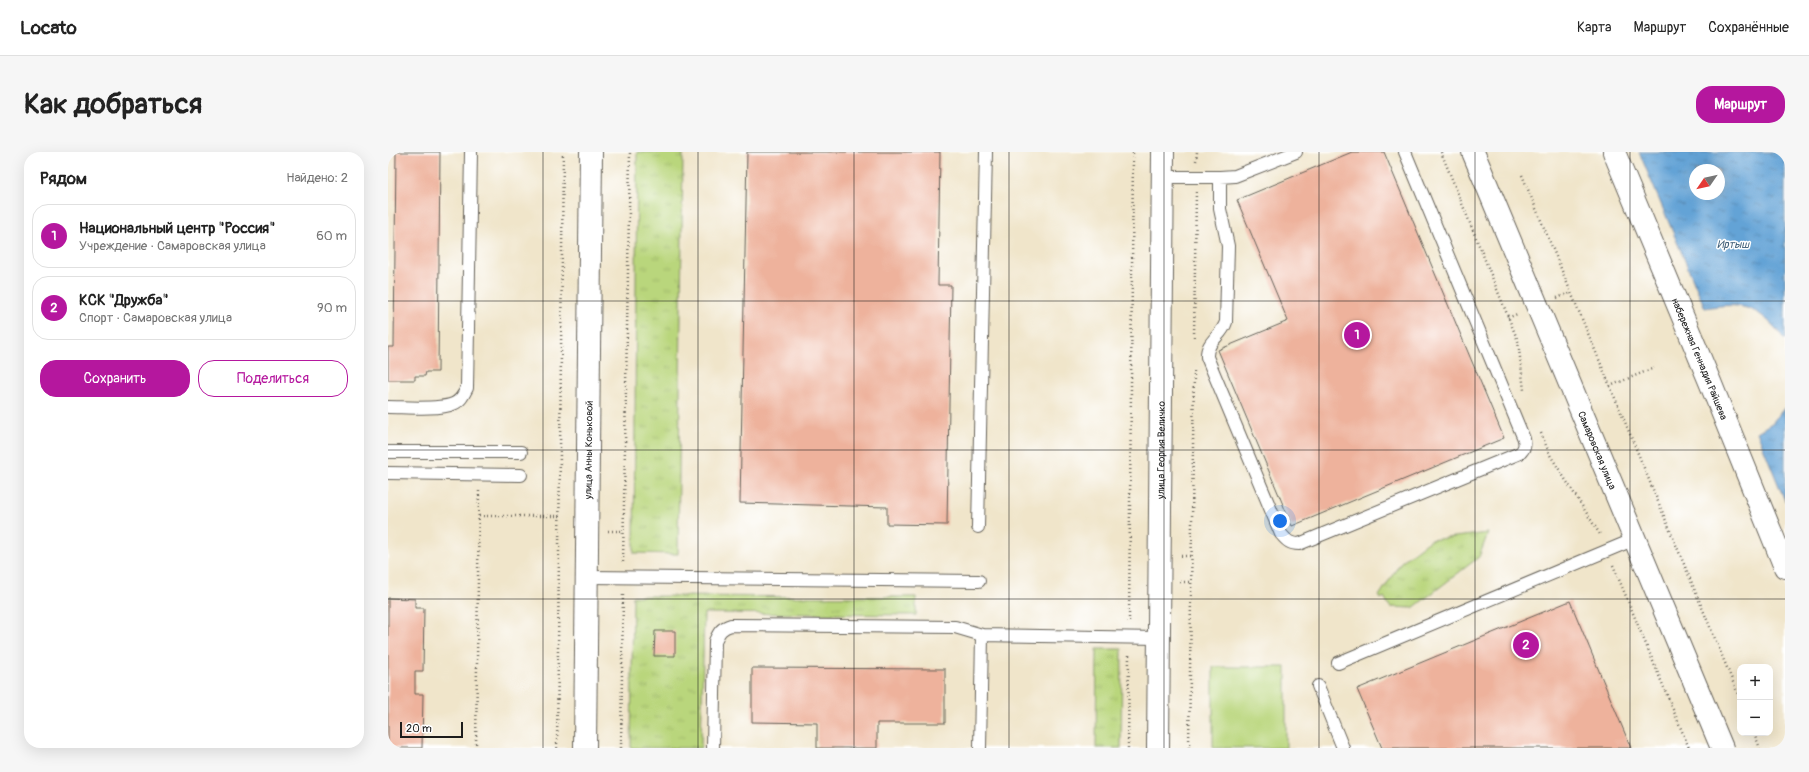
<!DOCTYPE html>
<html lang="ru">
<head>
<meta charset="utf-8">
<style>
	body { margin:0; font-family:Pangolin,sans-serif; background:#f6f6f6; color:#222 }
	.controls { position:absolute; right:12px; bottom:12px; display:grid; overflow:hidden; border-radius:8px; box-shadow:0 4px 16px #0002 }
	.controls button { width:36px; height:36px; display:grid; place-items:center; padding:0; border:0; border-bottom:1px solid #e0e0e0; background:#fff; color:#222; font:20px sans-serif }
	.compass { position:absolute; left:1301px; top:12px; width:36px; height:36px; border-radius:50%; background:#fff; box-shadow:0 4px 16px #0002; rotate:236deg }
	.scale { position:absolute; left:12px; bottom:10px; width:63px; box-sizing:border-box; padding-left:4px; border:2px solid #1c1c1c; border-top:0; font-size:11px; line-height:14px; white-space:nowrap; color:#1c1c1c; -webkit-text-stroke:3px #fff; paint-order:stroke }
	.you { position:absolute; left:892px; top:369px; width:14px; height:14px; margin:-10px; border:3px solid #fff; border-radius:50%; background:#1a73e8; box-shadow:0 0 0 6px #1a73e833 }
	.badge { display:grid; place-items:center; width:26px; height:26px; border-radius:50%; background:#b5179e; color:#fff; font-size:13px; font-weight:700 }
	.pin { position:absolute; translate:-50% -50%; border:2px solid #fff; box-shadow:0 1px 4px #0006 }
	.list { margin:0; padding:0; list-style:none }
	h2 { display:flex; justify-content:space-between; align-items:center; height:52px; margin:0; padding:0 16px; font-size:17px }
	h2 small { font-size:13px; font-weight:400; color:#767676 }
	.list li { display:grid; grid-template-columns:26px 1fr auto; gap:12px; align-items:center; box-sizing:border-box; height:64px; margin:0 8px 8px; padding:0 8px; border:1px solid #e0e0e0; border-radius:16px }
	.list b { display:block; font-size:15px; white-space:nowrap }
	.list p { margin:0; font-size:13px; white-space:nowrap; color:#767676 }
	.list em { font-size:13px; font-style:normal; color:#767676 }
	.actions { display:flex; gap:8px; padding:12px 16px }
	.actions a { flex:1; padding:9px 0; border:1px solid #b5179e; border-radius:16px; text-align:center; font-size:14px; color:#b5179e }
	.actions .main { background:#b5179e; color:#fff }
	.map { position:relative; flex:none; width:1397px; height:596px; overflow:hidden; border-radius:16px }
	header { display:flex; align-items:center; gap:24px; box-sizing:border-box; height:56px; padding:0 20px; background:#fff; border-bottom:1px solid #e0e0e0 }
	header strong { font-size:19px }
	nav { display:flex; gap:22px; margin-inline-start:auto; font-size:14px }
	.intro { display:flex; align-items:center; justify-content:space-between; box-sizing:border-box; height:96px; padding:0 24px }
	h1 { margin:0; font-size:28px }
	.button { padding:10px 18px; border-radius:16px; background:#b5179e; color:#fff; font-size:14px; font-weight:700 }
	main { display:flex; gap:24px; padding:0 24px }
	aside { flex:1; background:#fff; border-radius:16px; box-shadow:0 4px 16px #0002 }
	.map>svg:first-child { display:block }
	.grass { fill:url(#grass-tufts); stroke:#6a794c }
	.green { fill:#b9d67c; stroke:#6a794c }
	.water { fill:url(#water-ripples); stroke:#406079; fill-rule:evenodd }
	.building { fill:#eeb29c }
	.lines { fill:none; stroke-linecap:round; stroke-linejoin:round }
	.lane-casing { stroke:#666259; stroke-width:14 }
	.street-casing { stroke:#666259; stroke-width:24 }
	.path { stroke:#666259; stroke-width:2.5; stroke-dasharray:1 3; stroke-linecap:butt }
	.lane { stroke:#fff; stroke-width:12 }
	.street { stroke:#fff; stroke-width:22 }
	.grid { fill:none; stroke:#1c1c1c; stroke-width:1; stroke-opacity:0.55 }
	.labels { text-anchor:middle; stroke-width:3; stroke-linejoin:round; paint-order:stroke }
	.street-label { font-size:10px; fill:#1c1c1c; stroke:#fff }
	.water-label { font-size:11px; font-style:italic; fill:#406079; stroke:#fff }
</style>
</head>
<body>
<header>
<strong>Locato</strong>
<nav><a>Карта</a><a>Маршрут</a><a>Сохранённые</a></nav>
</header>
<div class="intro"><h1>Как добраться</h1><a class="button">Маршрут</a></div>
<main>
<aside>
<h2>Рядом<small>Найдено: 2</small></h2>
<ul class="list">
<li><span class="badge">1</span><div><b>Национальный центр &quot;Россия&quot;</b><p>Учреждение · Самаровская улица</p></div><em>60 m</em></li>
<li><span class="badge">2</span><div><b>КСК &quot;Дружба&quot;</b><p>Спорт · Самаровская улица</p></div><em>90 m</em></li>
</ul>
<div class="actions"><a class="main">Сохранить</a><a>Поделиться</a></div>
</aside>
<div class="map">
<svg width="1397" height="596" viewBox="0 0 1397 596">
	<defs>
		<pattern id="grass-tufts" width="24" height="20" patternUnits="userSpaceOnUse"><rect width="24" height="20" fill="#b9d67c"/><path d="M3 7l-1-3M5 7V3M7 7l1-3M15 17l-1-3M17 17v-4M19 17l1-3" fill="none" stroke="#9eb76b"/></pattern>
		<pattern id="water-ripples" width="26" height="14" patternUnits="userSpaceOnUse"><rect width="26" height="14" fill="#64a3d6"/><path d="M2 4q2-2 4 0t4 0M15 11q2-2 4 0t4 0" fill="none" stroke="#5284ad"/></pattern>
	</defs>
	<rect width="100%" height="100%" fill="#fff"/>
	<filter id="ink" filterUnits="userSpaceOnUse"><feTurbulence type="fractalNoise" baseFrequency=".025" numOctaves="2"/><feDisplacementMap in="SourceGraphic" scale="8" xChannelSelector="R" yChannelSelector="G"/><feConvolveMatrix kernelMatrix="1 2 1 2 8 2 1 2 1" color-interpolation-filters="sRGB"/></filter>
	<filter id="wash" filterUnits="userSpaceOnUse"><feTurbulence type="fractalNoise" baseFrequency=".012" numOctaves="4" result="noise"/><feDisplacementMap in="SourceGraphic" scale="16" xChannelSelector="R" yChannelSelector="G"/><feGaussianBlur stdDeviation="0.9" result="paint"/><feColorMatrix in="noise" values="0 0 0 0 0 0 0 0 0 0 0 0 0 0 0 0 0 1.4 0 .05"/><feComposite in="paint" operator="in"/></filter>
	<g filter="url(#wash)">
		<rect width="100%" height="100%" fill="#f0e5ca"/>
		<path class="grass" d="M249,0H295L290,402L246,401Z
			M1100,381L1091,405L1025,456L1002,455L996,445L993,447L991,444L1013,410L1042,388Z
			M245,444L528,445V463L316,461L313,596H243Z
			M709,497H734L733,596H708Z"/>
		<path class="green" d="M825,515H898V596H825Z"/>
		<path class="water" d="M1251,0H1397V188C1373,156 1356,149 1317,156ZM1307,18H1331V42H1307Z
			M1397,255V349L1369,280L1384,271Z"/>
		<g id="blocks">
			<path class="building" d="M8,0H52L50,220H38L37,224H27V228H0V195H6Z
				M359,0H552L550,133H563L559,373L499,372V355L352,351Z
				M964,0H996L1116,286L904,374L830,198L900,169L849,48Z
				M0,446L27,447V456H36L35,519H27V542H35L34,596H0Z
				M1182,449L1243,596H994L969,537Z
				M267,479H287V504H266Z
				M364,516L557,517V571H489V596H429V571L364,570Z"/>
		</g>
	</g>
	<g filter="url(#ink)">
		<use href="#blocks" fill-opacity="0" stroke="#666259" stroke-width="1"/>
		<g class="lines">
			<g class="lane-casing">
				<path id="lane" d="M775,25H832L847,24L908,0
					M832,25V57L840,94L838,170C834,184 818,189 819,205L893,382C899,389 902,392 911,392L1132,301C1137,296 1137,293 1136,287L1017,0
					M0,255C16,255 51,258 65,252C73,249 76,242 79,236L83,0
					M0,300H133
					M0,321L133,323
					M590,375L598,0
					M199,425L591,429
					M950,511L1247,387
					M930,534L955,596
					M325,596L327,489C331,480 333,476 343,473L567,475L594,483L770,486
					M592,596L594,483"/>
			</g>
			<g class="street-casing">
				<g id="street">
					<path id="s1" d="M1085,0L1334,596"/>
					<path id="s2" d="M1226,0L1322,230L1397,415"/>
					<path id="s3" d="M197,596L203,0"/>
					<path id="s4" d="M770,596L775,0"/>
				</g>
			</g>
			<path class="path" d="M1053,0L1130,189L1136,238
				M808,9L809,0
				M1134,23L1222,234L1266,216
				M1169,146L1182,141
				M1120,166L1129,162
				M806,185L808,40
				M1222,234L1352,547
				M1153,281L1162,303L1213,384
				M91,364H172
				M220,379H236
				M793,404H803
				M235,410L242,0
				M1225,413L1301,596
				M792,430H803
				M741,470L745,0
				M1366,581L1372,596
				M88,596L91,339
				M169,596L175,0
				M233,596L235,441
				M740,596L741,503
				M801,596L806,218"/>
			<use href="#lane" class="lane"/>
			<use href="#street" class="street"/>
		</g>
	</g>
	<path class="grid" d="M155,0V596M310,0V596M466,0V596M621,0V596M776,0V596M931,0V596M1087,0V596M1242,0V596M0,149H1397M0,298H1397M0,447H1397"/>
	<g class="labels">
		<g class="street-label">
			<text dy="4" stroke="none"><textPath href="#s2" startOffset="224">набережная Геннадия Райшева</textPath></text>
			<text dy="4" stroke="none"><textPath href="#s3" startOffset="298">улица Анны Коньковой</textPath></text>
			<text dy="4" stroke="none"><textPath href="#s4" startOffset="298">улица Георгия Величко</textPath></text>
			<text dy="4" stroke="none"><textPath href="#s1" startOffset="323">Самаровская улица</textPath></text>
		</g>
		<g class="water-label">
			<text x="1345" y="96">Иртыш</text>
		</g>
	</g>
</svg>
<div class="controls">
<button>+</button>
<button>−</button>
</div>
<svg class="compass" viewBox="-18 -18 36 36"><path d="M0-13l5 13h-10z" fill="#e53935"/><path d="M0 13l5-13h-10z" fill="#767676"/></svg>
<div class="scale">20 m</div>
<div class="you"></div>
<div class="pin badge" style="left:969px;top:183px">1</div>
<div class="pin badge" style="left:1138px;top:493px">2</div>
</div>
</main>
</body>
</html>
